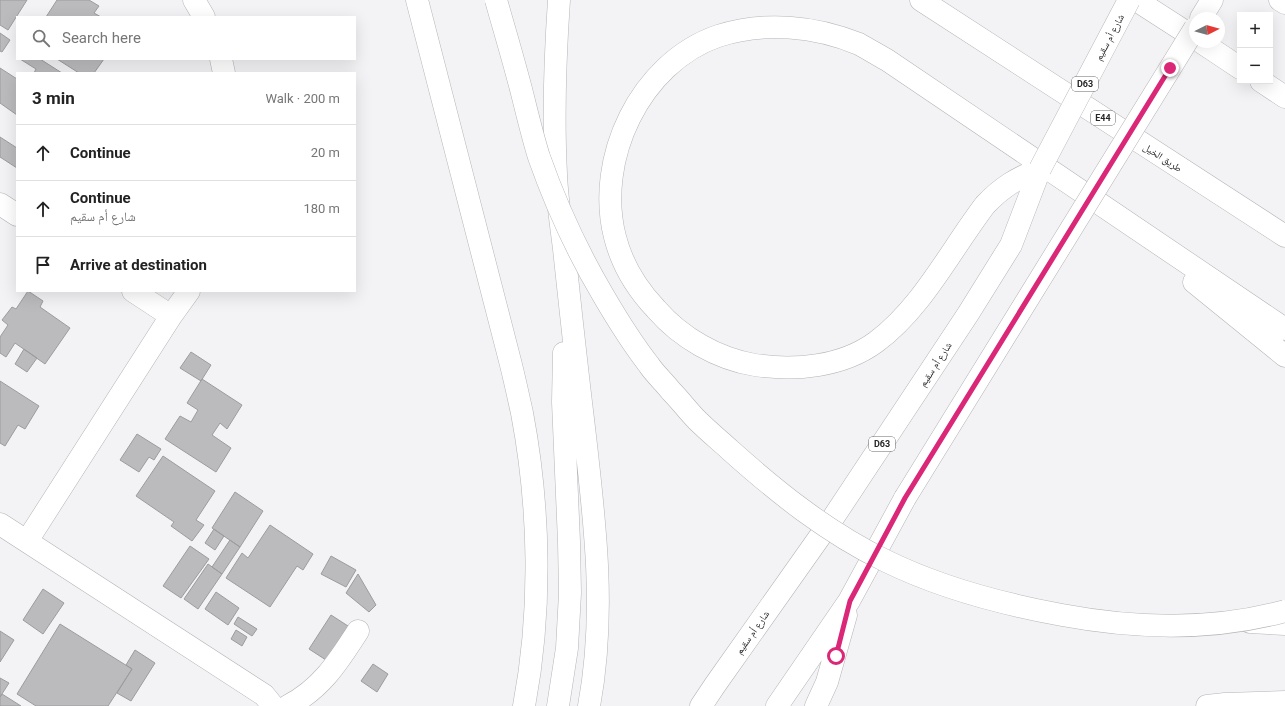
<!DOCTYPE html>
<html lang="en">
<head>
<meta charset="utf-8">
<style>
	body { margin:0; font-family:Roboto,"Noto Naskh Arabic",sans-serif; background:#f2f2f2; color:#222 }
	.controls { position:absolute; right:12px; top:12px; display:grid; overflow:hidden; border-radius:0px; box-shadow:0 4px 16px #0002 }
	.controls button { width:36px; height:36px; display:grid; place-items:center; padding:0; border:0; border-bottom:1px solid #e0e0e0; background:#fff; color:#222; font:20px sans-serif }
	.compass { position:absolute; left:1189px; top:12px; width:36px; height:36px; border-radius:50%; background:#fff; box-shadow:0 4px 16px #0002; rotate:84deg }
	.stop { position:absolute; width:12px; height:12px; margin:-9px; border:3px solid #db2777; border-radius:50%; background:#fff }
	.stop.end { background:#db2777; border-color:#fff; box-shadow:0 1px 4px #0008 }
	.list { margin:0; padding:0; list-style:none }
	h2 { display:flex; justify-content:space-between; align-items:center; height:52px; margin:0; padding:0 16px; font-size:17px }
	h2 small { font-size:13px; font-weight:400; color:#767676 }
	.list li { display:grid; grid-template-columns:26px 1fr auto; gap:12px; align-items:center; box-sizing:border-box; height:56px; padding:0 16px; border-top:1px solid #e0e0e0 }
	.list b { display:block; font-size:15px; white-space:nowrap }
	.list p { margin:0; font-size:13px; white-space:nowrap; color:#767676 }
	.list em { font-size:13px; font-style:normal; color:#767676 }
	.icon { flex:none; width:22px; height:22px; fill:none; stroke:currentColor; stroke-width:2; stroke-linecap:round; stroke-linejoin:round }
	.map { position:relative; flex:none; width:1285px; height:706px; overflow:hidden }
	.search { position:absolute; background:#fff; box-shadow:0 4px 16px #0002; left:16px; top:16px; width:340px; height:44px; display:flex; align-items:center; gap:10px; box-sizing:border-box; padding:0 14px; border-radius:0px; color:#767676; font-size:15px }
	.panel { position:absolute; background:#fff; box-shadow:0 4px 16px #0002; left:16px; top:72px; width:340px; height:220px; border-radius:0px }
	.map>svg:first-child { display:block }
	.building { fill:#bbbbbe; stroke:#9b9c9e }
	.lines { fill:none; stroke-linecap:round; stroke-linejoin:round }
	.minor-casing { stroke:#b5b5b8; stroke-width:23 }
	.major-casing { stroke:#b5b5b8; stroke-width:23 }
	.highway-casing { stroke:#b5b5b8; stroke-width:23 }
	.minor { stroke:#fff; stroke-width:22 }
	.major { stroke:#fff; stroke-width:22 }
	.highway { stroke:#fff; stroke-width:22 }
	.major-bridge-casing { stroke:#b5b5b8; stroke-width:23; stroke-linecap:butt }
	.highway-bridge-casing { stroke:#b5b5b8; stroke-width:23; stroke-linecap:butt }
	.major-bridge { stroke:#fff; stroke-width:22 }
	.highway-bridge { stroke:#fff; stroke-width:22 }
	.route { stroke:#db2777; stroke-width:5 }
	.labels { text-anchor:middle; stroke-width:3; stroke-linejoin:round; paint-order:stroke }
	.shield { fill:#fff; stroke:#676768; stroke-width:1 }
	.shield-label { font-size:9px; font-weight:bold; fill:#262627 }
	.street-label { font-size:10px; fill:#262627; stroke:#fff }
</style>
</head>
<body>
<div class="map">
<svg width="1285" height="706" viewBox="0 0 1285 706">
	<rect width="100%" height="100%" fill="#f3f3f6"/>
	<path class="building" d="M0,0H27L8,30L0,25Z
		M57,0H89L99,6L94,13L101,17H46Z
		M0,33L10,40L2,52L0,51Z
		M20,59H40L62,73H34L36,69Z
		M57,59H104L94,73H79Z
		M0,68L17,79V115L0,103Z
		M0,137L17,148V168L0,157Z
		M28,291L43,301L40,307L70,328L45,364L15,343L6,357L0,353V337L8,325L2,320L12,307L16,309Z
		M24,349L37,358L27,372L15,364Z
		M191,352L211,365L201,381L180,368Z
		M202,379L242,405L227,429L220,423L212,435L231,448L216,472L165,439L180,416L191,422L198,410L187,403Z
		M0,381L39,406L25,429L18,425L5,446L0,443Z
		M137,434L161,449L154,460L149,457L139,472L120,460Z
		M163,456L215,491L196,520L204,525L192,541L171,526L174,522L136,496Z
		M235,492L263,511L240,547L212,528Z
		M270,525L313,554L303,570L297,566L270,607L226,578L242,553L248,558Z
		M214,529L224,536L215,550L205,543Z
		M230,540L240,547L222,574L212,567Z
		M190,546L209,559L181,598L163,586Z
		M331,556L356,570L346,587L321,574Z
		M208,564L222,574L198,609L184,599Z
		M358,574L376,605L369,612L346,593Z
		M43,589L64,603L43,634L23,620Z
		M216,592L239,608L228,625L205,609Z
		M331,615L348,626L326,660L309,649Z
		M238,617L257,629L252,636L234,624Z
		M60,624L132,669L108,706H36L17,694Z
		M236,630L247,637L242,646L231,639Z
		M0,631L14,640L0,662Z
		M135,650L155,663L131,701L117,693L132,669L126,665Z
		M373,664L388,674L377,692L361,681Z
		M0,678L9,683L0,697Z
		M2,694L21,706H0V697Z"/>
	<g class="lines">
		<g class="minor-casing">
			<path id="minor" d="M194,0L204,17
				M221,59L224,73
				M0,204L17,215
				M133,291L171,316
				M0,524L264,695L273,706
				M27,541L171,316L189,291
				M288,706C322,688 338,662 358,631"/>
		</g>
		<g class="major-casing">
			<path id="major" d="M1201,18L1212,0
				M701,706L715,685L833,518L968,314L1011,245L1040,169
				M777,706L849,601L905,498
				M816,706L827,682L846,615"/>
		</g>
		<g class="highway-casing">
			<path id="highway" d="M417,0L509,357C514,376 518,395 522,413C540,508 542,611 524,706
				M559,0C555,58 553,116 556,174C557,199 561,224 564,249C570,305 576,362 583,419C594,514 607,610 589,706
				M921,0L1285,236
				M1136,0L1195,38
				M1280,0L1285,3
				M1201,42L1240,68
				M1261,81L1285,97
				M1040,169C1017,178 1002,187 985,205C950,251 922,308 876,342C842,367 795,371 755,365C718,359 681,338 656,309C637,289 622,265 615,237C595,159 640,63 718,36C764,21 815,26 859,44C868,49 878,55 887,60L1285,329
				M1194,282L1285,356
				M1250,622L1285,624
				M558,706L567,648L570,593L569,542L563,402L564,353
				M1207,706L1225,704L1285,702"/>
		</g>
		<use href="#minor" class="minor"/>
		<use href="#major" class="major"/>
		<use href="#highway" class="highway"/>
		<g class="major-bridge-casing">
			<path id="major-bridge" d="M1040,169L1129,0
				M905,498L1195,28"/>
		</g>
		<g class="highway-bridge-casing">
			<path id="highway-bridge" d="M496,0C505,32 515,65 523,97C528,117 533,138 539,157C556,205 577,251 603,295C617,319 632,343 649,365C655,374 664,382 671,391C680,400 688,411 697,420C708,431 719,440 730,450C778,493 828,533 886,561C941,588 1002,604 1062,615C1137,629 1212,631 1285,611"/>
		</g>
		<use href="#major-bridge" class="major-bridge"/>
		<use href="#highway-bridge" class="highway-bridge"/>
	</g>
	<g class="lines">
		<path class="route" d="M836,656L850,601L905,498L1170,68"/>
	</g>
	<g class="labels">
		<g class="shield">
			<rect x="1072" y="77" width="26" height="14" rx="3"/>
			<rect x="1091" y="111" width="24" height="14" rx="3"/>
			<rect x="869" y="437" width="26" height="14" rx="3"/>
		</g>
		<g class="shield-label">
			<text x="1085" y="87">D63</text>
			<text x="1103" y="121">E44</text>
			<text x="882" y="447">D63</text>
		</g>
		<g class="street-label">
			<text transform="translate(1109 37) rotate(-62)" y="4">شارع أم سقيم</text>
			<text transform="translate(1163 157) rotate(33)" y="4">طريق الخيل</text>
			<text transform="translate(935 364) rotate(-57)" y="4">شارع أم سقيم</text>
			<text transform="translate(752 632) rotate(-55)" y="4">شارع أم سقيم</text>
		</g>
	</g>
</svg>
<div class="controls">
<button>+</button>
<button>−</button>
</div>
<svg class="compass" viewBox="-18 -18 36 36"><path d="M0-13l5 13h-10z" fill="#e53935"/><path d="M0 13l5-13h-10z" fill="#767676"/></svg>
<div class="stop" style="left:836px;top:656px"></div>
<div class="stop end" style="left:1170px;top:68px"></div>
<div class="search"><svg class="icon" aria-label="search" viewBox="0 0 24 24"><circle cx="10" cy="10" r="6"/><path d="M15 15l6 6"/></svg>Search here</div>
<section class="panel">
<h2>3 min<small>Walk · 200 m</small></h2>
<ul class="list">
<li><svg class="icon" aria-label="ahead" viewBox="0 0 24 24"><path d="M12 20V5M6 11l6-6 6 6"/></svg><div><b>Continue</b></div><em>20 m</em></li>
<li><svg class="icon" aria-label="ahead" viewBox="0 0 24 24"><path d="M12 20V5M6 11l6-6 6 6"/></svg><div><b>Continue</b><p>شارع أم سقيم</p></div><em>180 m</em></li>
<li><svg class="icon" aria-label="arrive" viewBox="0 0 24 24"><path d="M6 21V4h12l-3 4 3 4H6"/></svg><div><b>Arrive at destination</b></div></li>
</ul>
</section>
</div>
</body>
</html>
